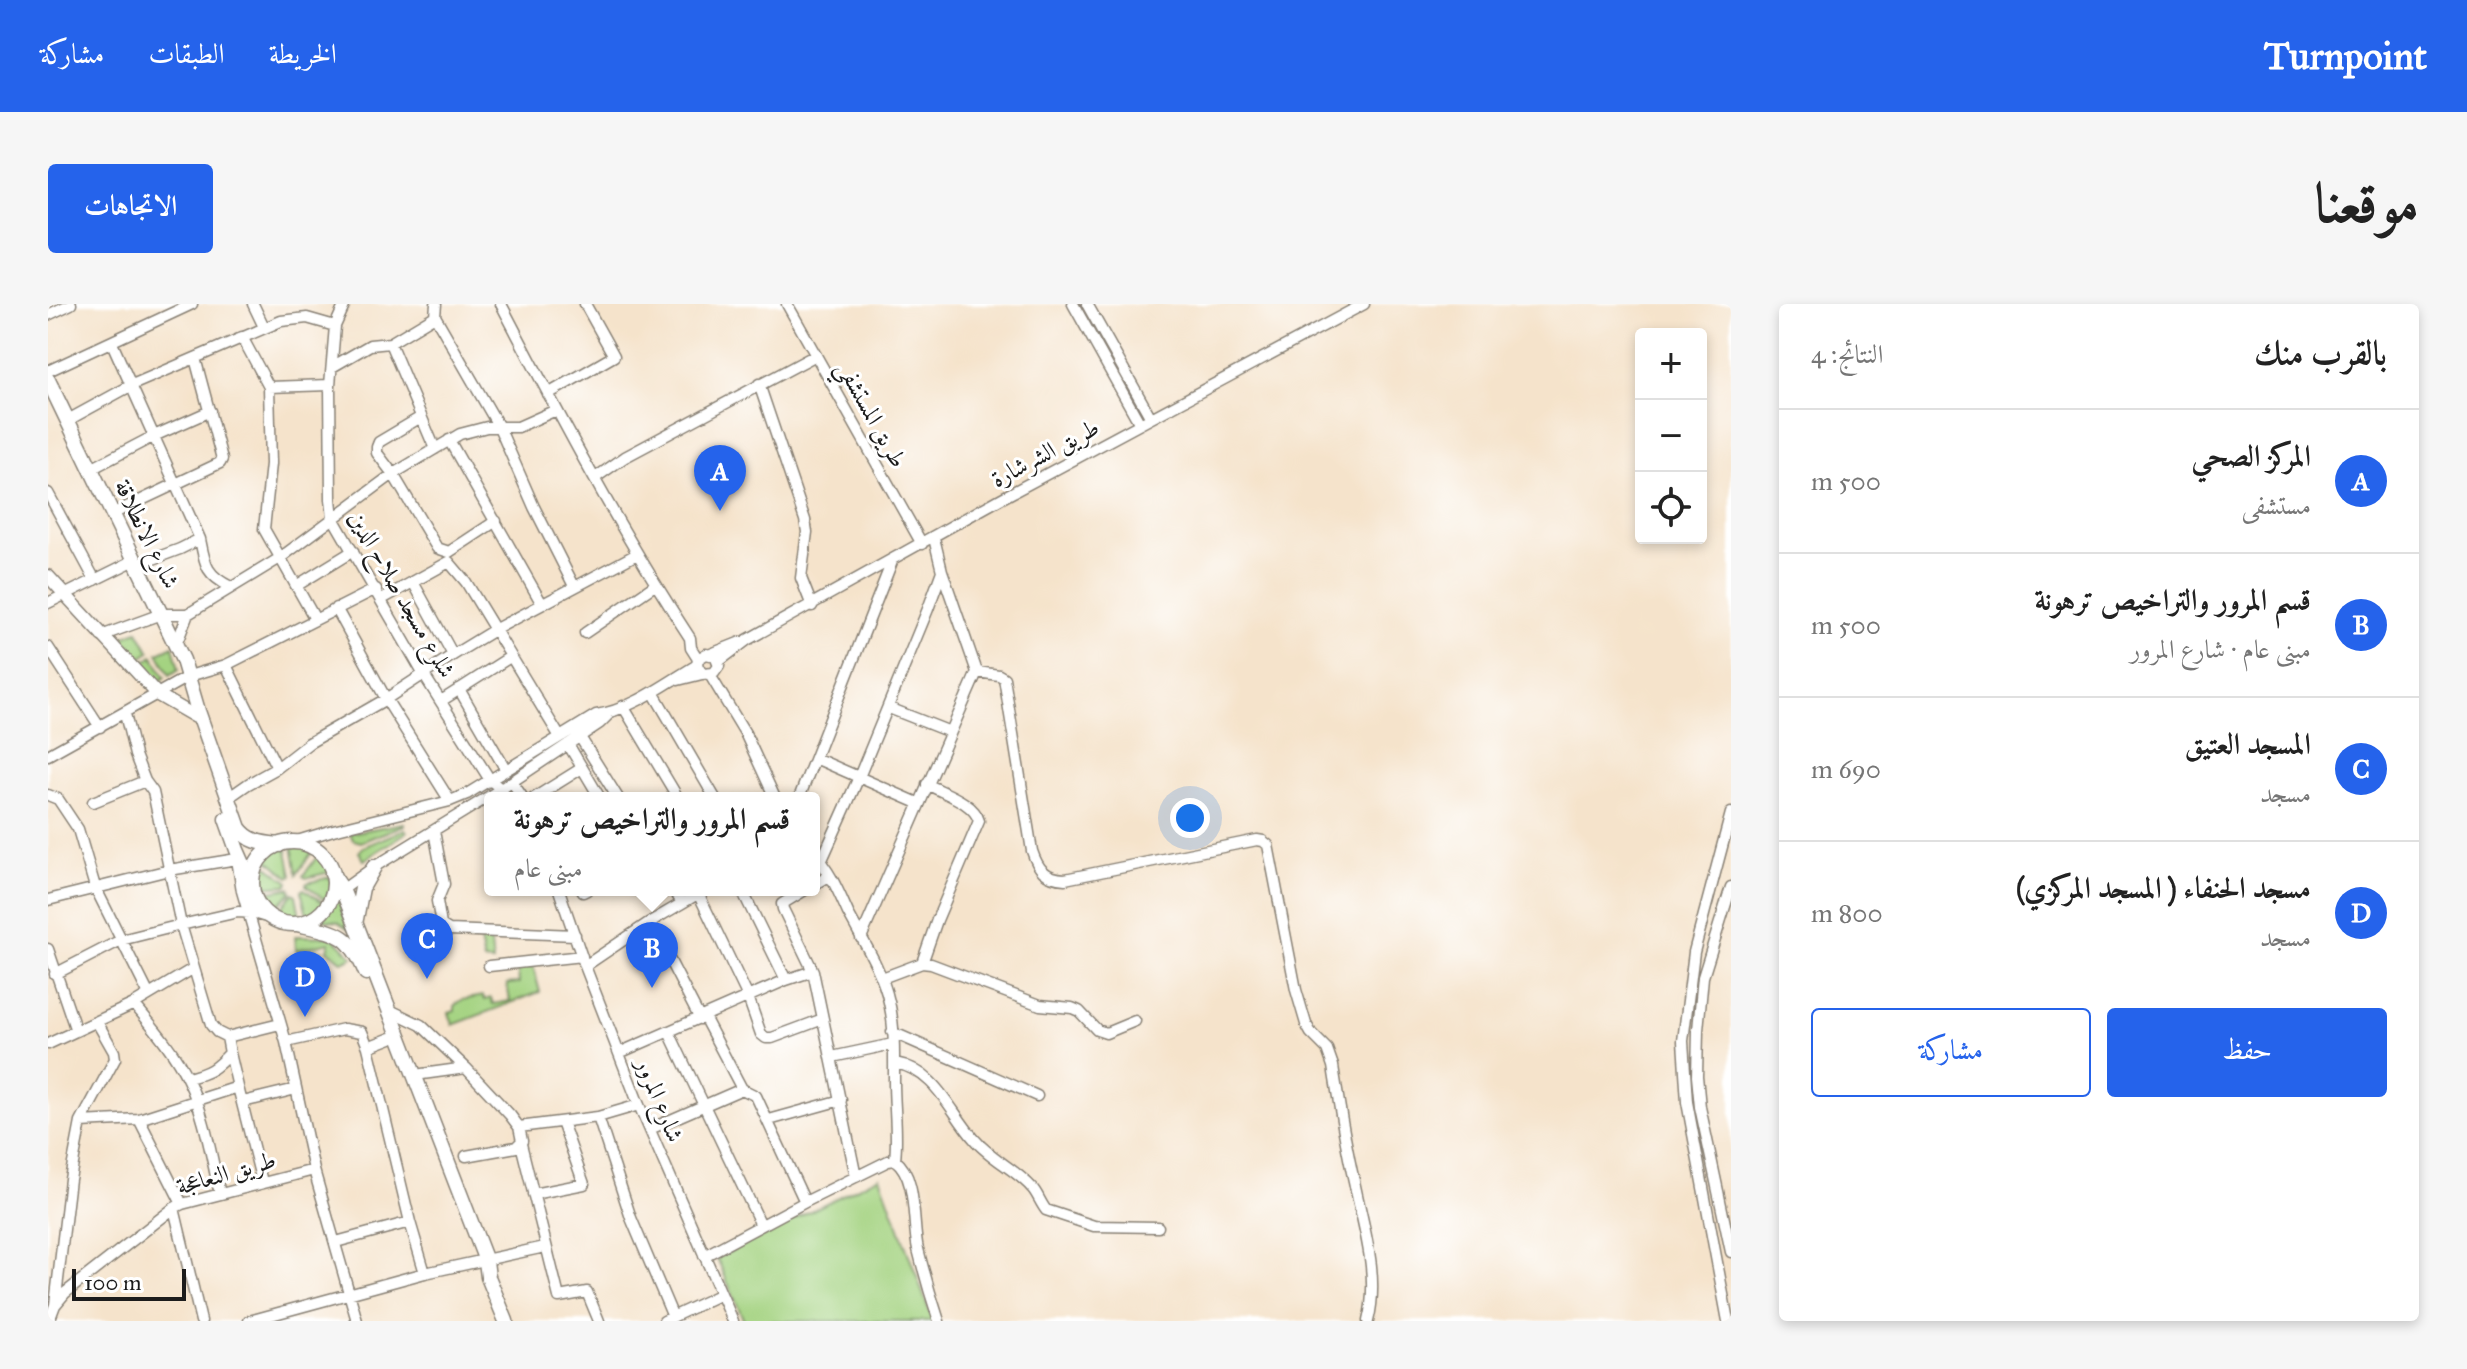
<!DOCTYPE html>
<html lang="ar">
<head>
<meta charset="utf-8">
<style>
	body { margin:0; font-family:"IM FELL Great Primer",Amiri,serif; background:#f6f6f6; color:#222; direction:rtl }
	.controls { position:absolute; right:24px; top:24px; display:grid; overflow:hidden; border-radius:8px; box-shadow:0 4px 12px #0003 }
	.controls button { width:72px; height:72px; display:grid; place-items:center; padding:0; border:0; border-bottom:2px solid #e0e0e0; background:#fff; color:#222; font:40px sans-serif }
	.scale { position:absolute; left:24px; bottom:20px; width:114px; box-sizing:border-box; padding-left:8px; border:4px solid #1c1c1c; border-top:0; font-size:22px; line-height:28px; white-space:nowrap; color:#1c1c1c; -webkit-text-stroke:6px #fff; paint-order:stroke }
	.you { position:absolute; left:1142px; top:514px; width:28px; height:28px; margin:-20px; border:6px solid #fff; border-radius:50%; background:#1a73e8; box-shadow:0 0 0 12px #1a73e833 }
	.badge { display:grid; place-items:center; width:52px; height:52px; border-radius:50%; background:#2563eb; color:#fff; font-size:26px; font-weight:700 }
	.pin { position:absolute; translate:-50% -66px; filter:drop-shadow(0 2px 4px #0008) }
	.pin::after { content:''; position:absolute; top:42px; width:28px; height:24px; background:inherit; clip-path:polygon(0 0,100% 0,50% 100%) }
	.popup { position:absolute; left:436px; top:488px; width:336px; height:104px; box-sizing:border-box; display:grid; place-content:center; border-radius:8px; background:#fff; filter:drop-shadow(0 2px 6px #0005); font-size:26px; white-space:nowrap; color:#767676 }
	.popup b { font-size:30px; color:#222 }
	.popup::after { content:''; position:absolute; left:50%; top:100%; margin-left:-16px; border:16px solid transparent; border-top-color:#fff }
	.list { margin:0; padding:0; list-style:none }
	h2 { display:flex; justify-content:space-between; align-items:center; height:104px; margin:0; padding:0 32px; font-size:34px }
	h2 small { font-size:26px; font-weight:400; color:#767676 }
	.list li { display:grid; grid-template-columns:52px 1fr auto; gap:24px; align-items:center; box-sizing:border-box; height:144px; padding:0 32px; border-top:2px solid #e0e0e0 }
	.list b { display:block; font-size:30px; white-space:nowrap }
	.list p { margin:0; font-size:26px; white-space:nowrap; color:#767676 }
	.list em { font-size:26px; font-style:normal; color:#767676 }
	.actions { display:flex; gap:16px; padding:24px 32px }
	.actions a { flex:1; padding:18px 0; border:2px solid #2563eb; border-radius:8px; text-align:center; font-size:28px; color:#2563eb }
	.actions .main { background:#2563eb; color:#fff }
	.icon { flex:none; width:44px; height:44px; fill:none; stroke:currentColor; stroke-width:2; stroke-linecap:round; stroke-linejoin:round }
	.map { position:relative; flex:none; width:1683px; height:1017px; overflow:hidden; direction:ltr; border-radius:8px }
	header { display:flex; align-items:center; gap:48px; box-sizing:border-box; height:112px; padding:0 40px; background:#2563eb; color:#fff }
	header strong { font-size:38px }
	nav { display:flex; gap:44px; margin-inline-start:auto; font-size:28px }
	.intro { display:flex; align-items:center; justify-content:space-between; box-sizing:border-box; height:192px; padding:0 48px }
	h1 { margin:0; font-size:56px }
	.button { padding:20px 36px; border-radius:8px; background:#2563eb; color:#fff; font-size:28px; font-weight:700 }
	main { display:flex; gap:48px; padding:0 48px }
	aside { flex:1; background:#fff; border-radius:8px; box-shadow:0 4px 12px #0003 }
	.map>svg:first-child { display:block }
	.green { fill:#a4d381; stroke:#60784e; stroke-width:2 }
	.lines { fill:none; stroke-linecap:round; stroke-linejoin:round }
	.minor-casing { stroke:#888074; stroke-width:13 }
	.major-casing { stroke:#888074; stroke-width:15 }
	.highway-casing { stroke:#888074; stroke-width:17 }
	.minor { stroke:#fff; stroke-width:10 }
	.major { stroke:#fff; stroke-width:12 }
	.highway { stroke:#fff; stroke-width:14 }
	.labels { text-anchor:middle; stroke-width:6; stroke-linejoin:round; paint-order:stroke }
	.street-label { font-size:24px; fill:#1c1c1c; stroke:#fff }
</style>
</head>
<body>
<header>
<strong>Turnpoint</strong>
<nav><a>الخريطة</a><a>الطبقات</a><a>مشاركة</a></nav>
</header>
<div class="intro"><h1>موقعنا</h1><a class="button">الاتجاهات</a></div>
<main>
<aside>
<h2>بالقرب منك<small>النتائج: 4</small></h2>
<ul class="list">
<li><span class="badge">A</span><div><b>المركز الصحي</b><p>مستشفى</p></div><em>500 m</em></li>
<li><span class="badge">B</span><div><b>قسم المرور والتراخيص ترهونة</b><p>مبنى عام · شارع المرور</p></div><em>500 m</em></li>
<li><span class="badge">C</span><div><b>المسجد العتيق</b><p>مسجد</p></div><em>690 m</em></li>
<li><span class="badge">D</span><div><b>مسجد الحنفاء ( المسجد المركزي)</b><p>مسجد</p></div><em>800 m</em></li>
</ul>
<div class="actions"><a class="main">حفظ</a><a>مشاركة</a></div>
</aside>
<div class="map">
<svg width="1683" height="1017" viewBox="0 0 1683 1017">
	<rect width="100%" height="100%" fill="#fff"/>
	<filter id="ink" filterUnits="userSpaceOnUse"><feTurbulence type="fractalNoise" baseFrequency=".0125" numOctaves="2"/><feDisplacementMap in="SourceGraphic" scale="16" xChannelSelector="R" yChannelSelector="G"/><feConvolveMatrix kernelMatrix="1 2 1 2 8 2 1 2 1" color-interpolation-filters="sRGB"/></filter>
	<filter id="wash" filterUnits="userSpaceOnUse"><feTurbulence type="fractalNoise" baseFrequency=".006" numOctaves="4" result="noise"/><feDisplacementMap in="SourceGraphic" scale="32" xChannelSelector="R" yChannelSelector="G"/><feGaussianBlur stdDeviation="1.8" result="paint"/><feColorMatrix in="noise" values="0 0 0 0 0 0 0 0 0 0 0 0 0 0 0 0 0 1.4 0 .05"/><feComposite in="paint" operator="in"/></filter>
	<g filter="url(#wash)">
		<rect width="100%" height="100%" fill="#f5e3cb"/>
		<path class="green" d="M90,327L102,348L90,356L73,340L74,333Z
			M125,342L131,365L122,371L110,349Z
			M105,352L117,373L113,377L107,376L94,360Z
			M356,519V521L313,538L305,536L302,529Z
			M357,525L359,528L316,556L311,548L315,543Z
			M255,541L264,548L249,570L244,542Z
			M238,542L244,571L241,573L217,553L229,544Z
			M271,550L279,558L282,568L258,574L255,572Z
			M214,558L241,578L240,581L210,583V572Z
			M282,573L284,583L277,596L258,581L259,579Z
			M242,584L243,588L223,609L215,600L211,589Z
			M256,585L277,600L269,610L260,614L253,587Z
			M245,589L248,591L253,617H239L227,613Z
			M290,596L301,625L290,618L275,616L283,600Z
			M380,627L442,631L445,658L436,657L432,637L380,633Z
			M247,632L285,633L305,653L295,658L280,646L282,638L248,646Z
			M269,645L271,648L274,647L275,651L272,652V656L266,657L263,655L266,672L256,673L250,648Z
			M458,662L469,663L470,665L485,662L492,688L405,721L401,709L407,707V701L414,696L435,692L437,696L443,694L445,700L462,697L459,680L471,679L470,667L458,668Z
			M832,872L885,1017H696L669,954Z"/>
	</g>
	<g filter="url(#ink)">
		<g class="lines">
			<g class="minor-casing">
				<path id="minor" d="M205,0L216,23
					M297,0L287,22L282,81L283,195L285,214L376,371L442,476L453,485L458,494
					M388,0L387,12L451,123L486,203L526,282
					M453,0C512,113 572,227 642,334L643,344L650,355
					M739,0L874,240
					M1025,0L1092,120
					M1039,0L1103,114
					M0,11L23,0
					M194,33L221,83L223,160L216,225L267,315
					M64,39L152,235L132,245L89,261
					M342,39L387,145
					M284,63L322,41L342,39L387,12
					M0,67L144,0
					M711,80L757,216L759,228L753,274L764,302
					M221,83L282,81
					M500,90L566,52L537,0
					M373,113L331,138L329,143V149L345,170L389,244L401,248L448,217
					M20,116L84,81L233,17L259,14L287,22
					M401,136L494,300
					M43,165L106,132L162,107
					M547,174L577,153L768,51
					M0,189L47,276
					M64,210L172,159L174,155L147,54
					M152,235C157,261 158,271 183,283
					M894,267L929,368L951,371L956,374L984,547C990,565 997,574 1017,575L1209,536L1215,537L1220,541L1248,686L1258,720L1263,729L1279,745L1285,762C1291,800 1297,839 1306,877C1315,922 1332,971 1320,1017
					M248,282L305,247
					M334,295L401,258L418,278L512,433
					M0,299L87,256
					M288,304L338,395L402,497
					M537,329L607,281
					M53,332L113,310H140L232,254L345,170L412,130L439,123H470L508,106
					M128,341L140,310
					M0,343L52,423
					M663,350L693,338
					M405,351L446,326L589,250
					M670,358L699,336L954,194L1316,0
					M178,361L229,464
					M662,371L697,429L727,494
					M630,376L654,370L666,369L671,362L667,352L658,350L650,355L649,361L654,370
					M411,385L458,466
					M605,388L667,494
					M393,397L462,353
					M575,402L630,494
					M841,404L902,428
					M77,410L87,451L97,477L105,488L133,621L163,721L169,728L179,733L232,720
					M532,433L570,494
					M520,440L552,494
					M0,451L141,372L178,361L328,285
					M767,454L870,499
					M464,478L475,494
					M0,491L10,495L30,525L47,583L101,691
					M180,494L200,480L229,464L261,439L338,395L405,351L365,278
					M486,494L534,464
					M751,494L845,255
					M45,498L97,477
					M386,527L396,580L389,597L393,621L401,626L527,631
					M246,538L285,526L402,497L419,490L548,411C582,407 620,378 649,361
					M766,551C782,566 791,589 800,609C815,637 834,666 841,698C847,723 846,751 846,777C846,804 850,830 847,856C870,873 864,920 870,945C876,969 883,993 891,1017
					M189,555L194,587L238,738L266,866L309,1017
					M773,558L811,473L880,305L894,267L886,234
					M766,581L781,572
					M1683,583L1655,673L1650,726L1649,772L1652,803L1683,948
					M511,586L537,662L591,801L685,1017
					M534,586L535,588L539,586
					M626,586L634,599
					M694,586L738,676
					M757,586L734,600L735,605L765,667L808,873
					M650,589L700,693L713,730L718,734H724L775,715
					M283,594L326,563L453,485L552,419L561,410
					M0,596L121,566L189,555
					M602,618L652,715
					M813,634L929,368
					M0,645L28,727
					M874,659L889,616L931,517C926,498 895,489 879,480
					M441,662L534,652
					M537,662L602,618L653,588
					M7,670L73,636L133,621L190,608L205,609L225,615
					M834,674L874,659L883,660L992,701L1024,704L1031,707L1049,726L1058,729L1087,717
					M86,700C106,724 127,748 140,776C157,811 163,852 172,890
					M342,706L373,721L418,764L462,811L471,823L550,813L591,801
					M656,713L694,785L708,792L757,898
					M621,728L713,921
					M844,728L989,792
					M238,738L296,725L314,728L320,743L362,918L377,969
					M0,740L86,700L146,664
					M320,743L343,734
					M182,749L190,783
					M571,749L738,676L765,667
					M784,753L845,740
					M847,759C888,766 902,808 927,836C943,855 969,866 985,885C990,891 993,900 998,906L1046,922L1110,923
					M367,771L418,764
					M140,774C161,769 167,765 182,749L179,733
					M195,798L248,785
					M550,813L583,914L625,1013
					M91,815L134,900
					M721,816L793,796
					M33,818L91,815L190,783L214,878
					M602,825L694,785
					M473,840L511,993L539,988L551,1017
					M418,852L468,843L474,837L471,823
					M485,890L536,880L514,818
					M126,904L153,1017
					M288,938L362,918
					M656,952L757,898L840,857L847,856
					M7,1001L22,875L33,818L67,755L66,748L49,718
					M1,1017L7,1001L17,989L126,904L134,900L266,866
					M201,1017L377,969L497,943
					M616,1017L673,990
					M1680,1017L1639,798L1635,737L1646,648L1683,509"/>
			</g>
			<g class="major-casing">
				<path id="major" d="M0,272L110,391L148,413"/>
			</g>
			<g class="highway-casing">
				<path id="highway" d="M0,76L135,356L150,407L191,524C201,538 214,539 231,541
					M178,515L189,546L204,580
					M204 579a41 41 0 1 1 82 0a41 41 0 1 1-82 0Z
					M284,570L294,585L308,620L438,957L440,973L458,1017
					M308,615L314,584L326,563
					M249,620C290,629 301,628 318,669"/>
			</g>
			<use href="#minor" class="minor"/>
			<use href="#major" class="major"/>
			<use href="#highway" class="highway"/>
		</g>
	</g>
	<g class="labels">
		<g class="street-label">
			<text transform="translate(824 110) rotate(61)" y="8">طريق المستشفي</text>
			<text transform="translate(997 149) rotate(-28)" y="8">طريق الشرشارة</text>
			<text transform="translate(99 230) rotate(64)" y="8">شارع الانطلاقة</text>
			<text transform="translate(354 290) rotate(60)" y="8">شلرع مسجد صلاح الدين</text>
			<text transform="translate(612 796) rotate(68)" y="8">شارع المرور</text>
			<text transform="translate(178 869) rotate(-16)" y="8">طريق النعاعجة</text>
		</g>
	</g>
</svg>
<div class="controls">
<button>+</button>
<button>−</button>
<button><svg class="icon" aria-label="locate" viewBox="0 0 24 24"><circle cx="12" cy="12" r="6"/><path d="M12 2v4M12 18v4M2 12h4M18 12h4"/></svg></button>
</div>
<div class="scale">100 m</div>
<div class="you"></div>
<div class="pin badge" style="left:672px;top:207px">A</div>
<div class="pin badge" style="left:604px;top:684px">B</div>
<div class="popup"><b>قسم المرور والتراخيص ترهونة</b>مبنى عام</div>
<div class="pin badge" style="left:379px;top:675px">C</div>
<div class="pin badge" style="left:257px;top:713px">D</div>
</div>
</main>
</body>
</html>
